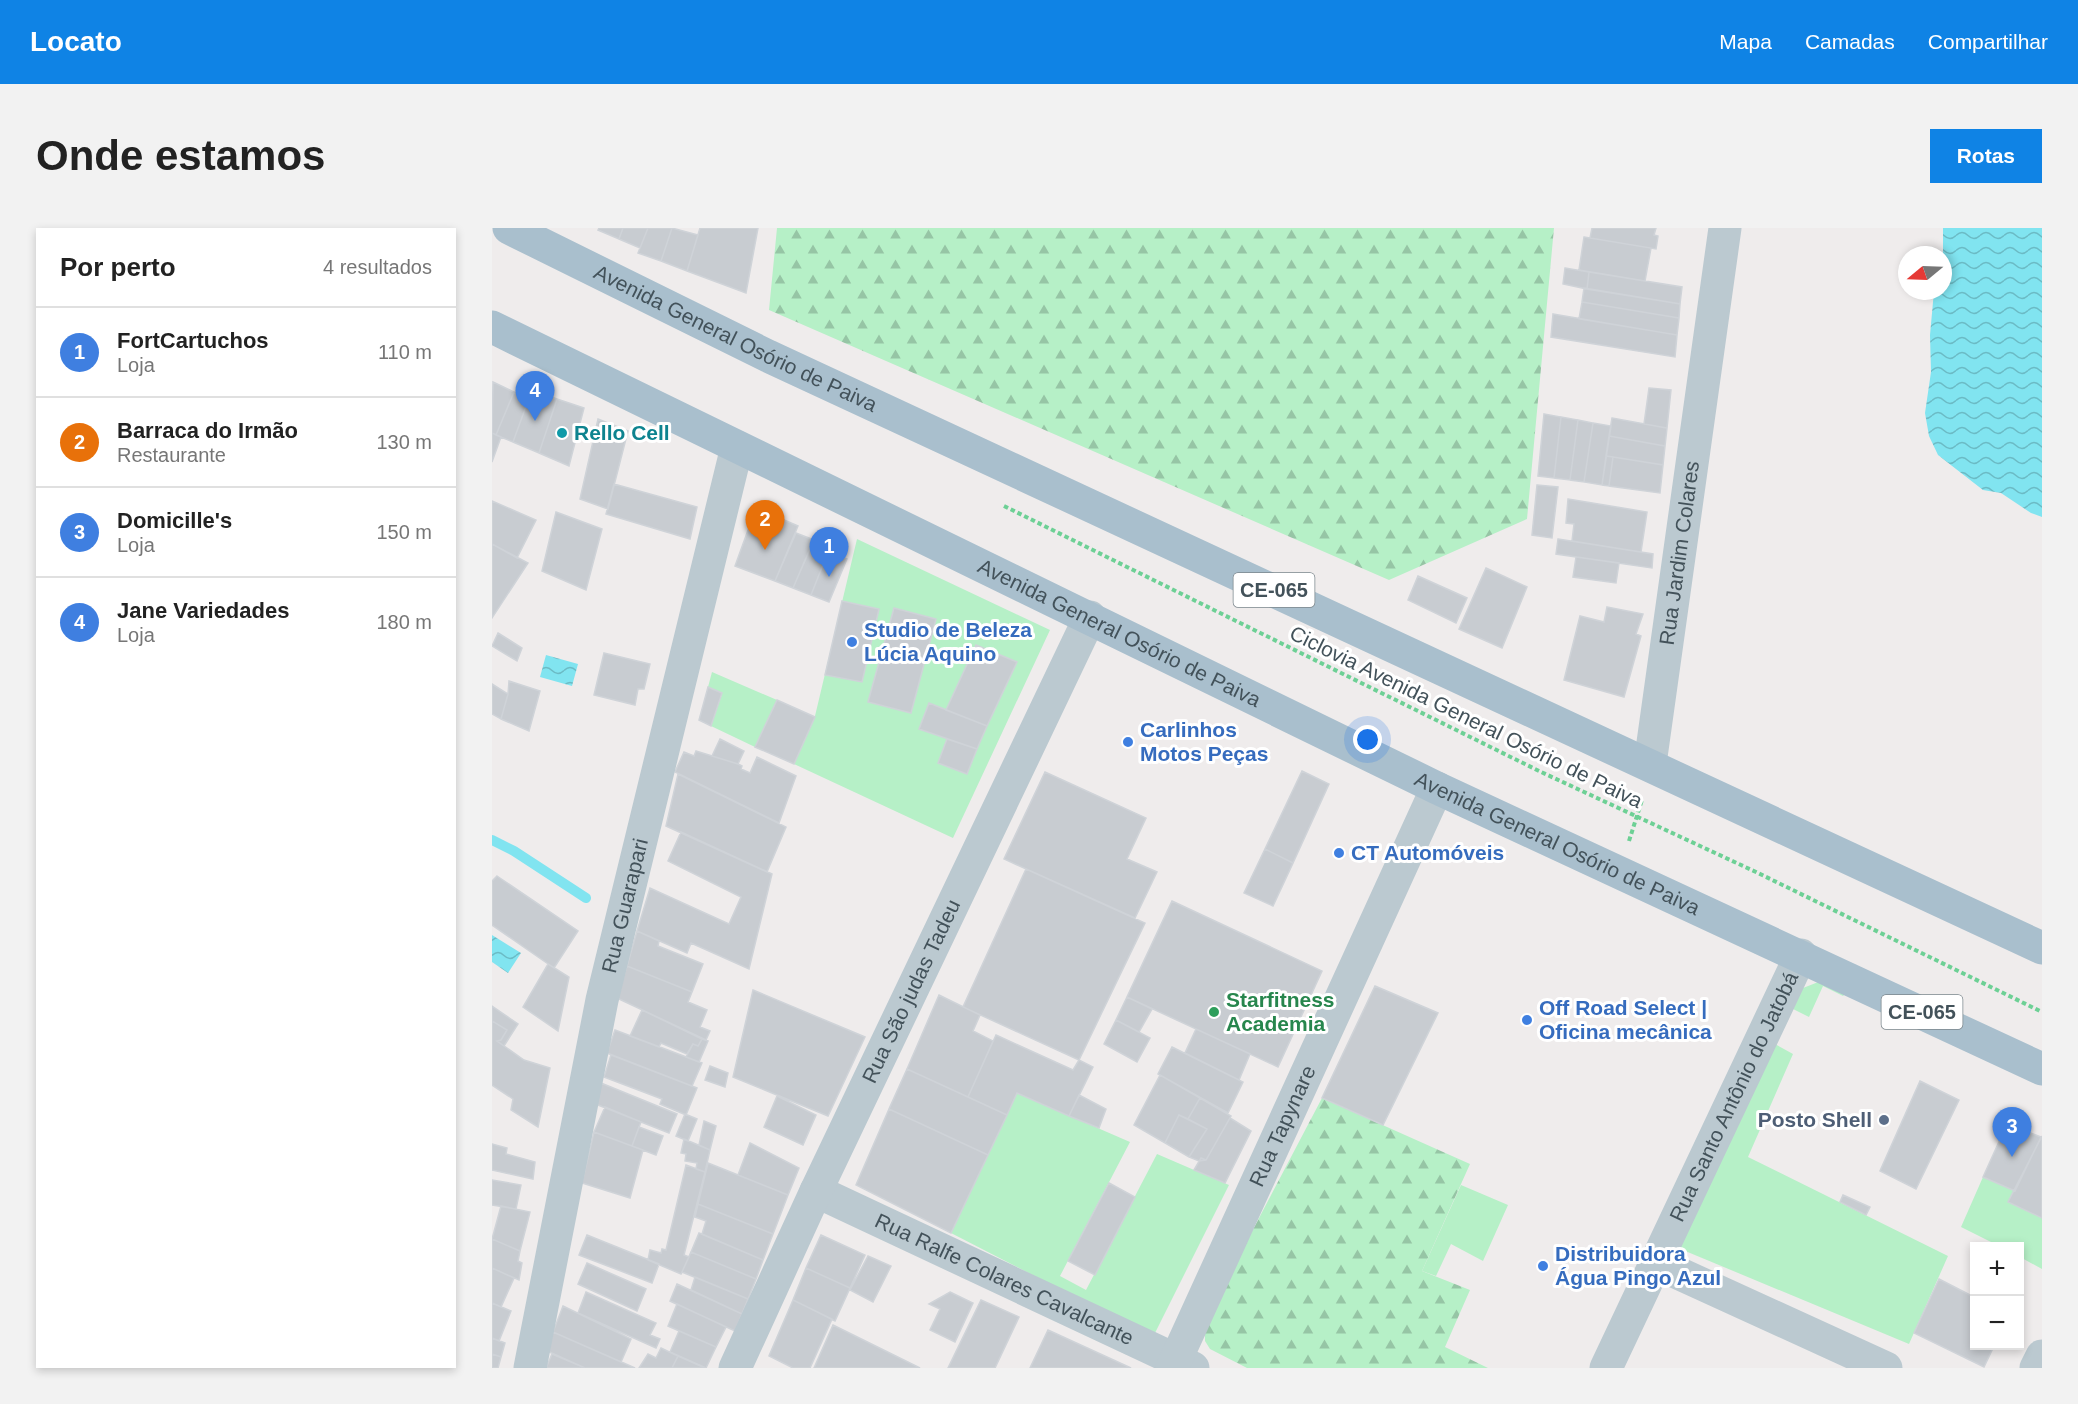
<!DOCTYPE html>
<html lang="pt">
<head>
<meta charset="utf-8">
<style>
	body { margin:0; font-family:Helvetica,sans-serif; background:#f2f2f2; color:#222 }
	.controls { position:absolute; right:18px; bottom:18px; display:grid; overflow:hidden; border-radius:0px; box-shadow:0 3px 9px #0003 }
	.controls button { width:54px; height:54px; display:grid; place-items:center; padding:0; border:0; border-bottom:2px solid #e0e0e0; background:#fff; color:#222; font:30px sans-serif }
	.compass { position:absolute; left:1406px; top:18px; width:54px; height:54px; border-radius:50%; background:#fff; box-shadow:0 3px 9px #0003; rotate:251deg }
	.you { position:absolute; left:876px; top:512px; width:21px; height:21px; margin:-15px; border:4px solid #fff; border-radius:50%; background:#1a73e8; box-shadow:0 0 0 9px #1a73e833 }
	.badge { display:grid; place-items:center; width:39px; height:39px; border-radius:50%; background:#0f83e5; color:#fff; font-size:20px; font-weight:700 }
	.pin { position:absolute; translate:-50% -50px; filter:drop-shadow(0 2px 3px #0008) }
	.pin::after { content:''; position:absolute; top:32px; width:21px; height:18px; background:inherit; clip-path:polygon(0 0,100% 0,50% 100%) }
	.list { margin:0; padding:0; list-style:none }
	h2 { display:flex; justify-content:space-between; align-items:center; height:78px; margin:0; padding:0 24px; font-size:26px }
	h2 small { font-size:20px; font-weight:400; color:#767676 }
	.list li { display:grid; grid-template-columns:39px 1fr auto; gap:18px; align-items:center; box-sizing:border-box; height:90px; padding:0 24px; border-top:2px solid #e0e0e0 }
	.list b { display:block; font-size:22px; white-space:nowrap }
	.list p { margin:0; font-size:20px; white-space:nowrap; color:#767676 }
	.list em { font-size:20px; font-style:normal; color:#767676 }
	.map { position:relative; flex:none; width:1550px; height:1140px; overflow:hidden; border-radius:0px }
	header { display:flex; align-items:center; gap:36px; box-sizing:border-box; height:84px; padding:0 30px; background:#0f83e5; color:#fff }
	header strong { font-size:28px }
	nav { display:flex; gap:33px; margin-inline-start:auto; font-size:21px }
	.intro { display:flex; align-items:center; justify-content:space-between; box-sizing:border-box; height:144px; padding:0 36px }
	h1 { margin:0; font-size:42px }
	.button { padding:15px 27px; border-radius:0px; background:#0f83e5; color:#fff; font-size:21px; font-weight:700 }
	main { display:flex; gap:36px; padding:0 36px }
	aside { flex:1; background:#fff; border-radius:0px; box-shadow:0 3px 9px #0003 }
	.map>svg:first-child { display:block }
	.green { fill:#b6f0c7 }
	.forest { fill:url(#forest-firs) }
	.water { fill:url(#water-waves) }
	.lines { fill:none; stroke-linecap:round; stroke-linejoin:round }
	.stream { stroke:#81e4f0; stroke-width:10 }
	.building { fill:#c8ccd1; stroke:#cfd3d8; stroke-width:1.5 }
	.path { stroke:#6dd095; stroke-width:4; stroke-dasharray:4.5 3; stroke-linecap:butt }
	.minor { stroke:#bbc9d0; stroke-width:33 }
	.tertiary { stroke:#bbc9d0; stroke-width:33 }
	.primary { stroke:#a9bfcd; stroke-width:33 }
	.culture-dot { fill:#0f9aa8; stroke:#fff; stroke-width:2 }
	.shop-dot { fill:#3f7fe0; stroke:#fff; stroke-width:2 }
	.leisure-dot { fill:#2e9e5b; stroke:#fff; stroke-width:2 }
	.service-dot { fill:#5c6f8a; stroke:#fff; stroke-width:2 }
	.labels { text-anchor:middle; stroke-width:6; stroke-linejoin:round; paint-order:stroke }
	.shield { fill:#fff; stroke:#7b868c; stroke-width:1.5 }
	.shield-label { font-size:20px; font-weight:bold; fill:#43525a }
	.street-label { font-size:21px; fill:#43525a; stroke:#fff }
	.culture-label { font-size:21px; font-weight:bold; fill:#0d838f; stroke:#fff; text-anchor:start }
	.shop-label { font-size:21px; font-weight:bold; fill:#366cbe; stroke:#fff; text-anchor:start }
	.leisure-label { font-size:21px; font-weight:bold; fill:#27864d; stroke:#fff; text-anchor:start }
	.service-label { font-size:21px; font-weight:bold; fill:#4e5e75; stroke:#fff; text-anchor:end }
</style>
</head>
<body>
<header>
<strong>Locato</strong>
<nav><a>Mapa</a><a>Camadas</a><a>Compartilhar</a></nav>
</header>
<div class="intro"><h1>Onde estamos</h1><a class="button">Rotas</a></div>
<main>
<aside>
<h2>Por perto<small>4 resultados</small></h2>
<ul class="list">
<li><span class="badge" style="background:#3f7fe0">1</span><div><b>FortCartuchos</b><p>Loja</p></div><em>110 m</em></li>
<li><span class="badge" style="background:#e8710a">2</span><div><b>Barraca do Irmão</b><p>Restaurante</p></div><em>130 m</em></li>
<li><span class="badge" style="background:#3f7fe0">3</span><div><b>Domicille's</b><p>Loja</p></div><em>150 m</em></li>
<li><span class="badge" style="background:#3f7fe0">4</span><div><b>Jane Variedades</b><p>Loja</p></div><em>180 m</em></li>
</ul>
</aside>
<div class="map">
<svg width="1550" height="1140" viewBox="0 0 1550 1140">
	<defs>
		<pattern id="forest-firs" width="22" height="20" patternUnits="userSpaceOnUse" patternTransform="scale(1.5)"><rect width="22" height="20" fill="#b6f0c7"/><path d="M5 1l3.5 6h-7zM16 11l3.5 6h-7z" fill="#96c5a5"/></pattern>
		<pattern id="water-waves" width="16" height="10" patternUnits="userSpaceOnUse" patternTransform="scale(1.5)"><rect width="16" height="10" fill="#81e4f0"/><path d="M0 5q4-4 8 0t8 0" fill="none" stroke="#6bbbc5"/></pattern>
	</defs>
	<rect width="100%" height="100%" fill="#efecec"/>
	<path class="green" d="M365,311L558,402L461,610L302,536L323,488Z
		M220,444L285,472L263,519L219,498L230,466L216,459Z
		M1334,751L1356,763L1351,768L1331,758L1317,789L1301,781L1311,760Z
		M1281,815L1301,826L1256,929L1456,1028L1417,1116L1186,1020Z
		M525,865L638,914L568,1048L594,1062L665,926L737,957L661,1109L459,1005Z
		M1491,949L1523,963L1517,974L1550,990V1041L1528,1029V1018H1507L1469,999Z
		M969,957L1016,977L991,1033L959,1016L944,1048L930,1043Z"/>
	<path class="forest" d="M285,0H1062L1035,291L897,352L277,82Z
		M830,870L978,936L930,1043L978,1062L953,1119L996,1140H755L718,1121L713,1113V1093Z"/>
	<path class="water" d="M1451,0H1550V289L1539,285L1509,265L1491,262L1446,227L1437,208L1433,185L1439,144L1438,107L1442,63H1451Z
		M54,427L86,436L80,458L48,449Z
		M0,707L29,725L16,745L0,734Z"/>
	<g class="lines">
		<path class="stream" d="M0,612L22,623L94,670"/>
	</g>
	<path class="building" d="M107,0H131L127,11L106,2Z
		M131,0H156L148,20L127,11Z
		M156,0H180L169,33L146,25Z
		M180,0L206,7L195,43L169,33Z
		M208,0H266L254,65L195,43Z
		M1100,0H1164L1162,7L1166,8L1164,21L1098,10Z
		M1092,9L1159,20L1153,53L1087,42Z
		M1073,40L1097,44L1095,61L1071,56Z
		M1097,44L1190,59L1188,76L1095,61Z
		M1092,60L1188,76L1187,90L1090,74Z
		M1090,74L1187,90L1185,107L1087,91Z
		M1061,86L1185,107L1183,129L1059,109Z
		M1,154L22,164L4,207L0,205Z
		M1157,160L1179,162L1175,200L1152,196Z
		M40,162L65,171L47,225L21,214Z
		M22,164L37,170L21,214L4,207Z
		M65,171L92,180L77,238L47,225Z
		M1052,186L1069,189L1062,250L1046,248Z
		M1069,189L1086,192L1078,252L1062,250Z
		M1120,190L1175,200L1173,218L1117,208Z
		M106,191L136,203L116,281L88,271Z
		M1086,192L1101,195L1092,254L1078,252Z
		M1101,195L1119,198L1110,257L1092,254Z
		M0,205L9,209L0,234Z
		M1117,208L1173,218L1171,237L1114,228Z
		M1114,228L1121,229L1117,258L1110,257Z
		M1121,229L1171,237L1168,265L1117,258Z
		M122,256L205,279L198,311L114,286Z
		M1045,257L1066,259L1060,310L1040,307Z
		M1076,271L1155,284L1149,324L1080,313L1082,296L1074,295Z
		M0,273L44,292L25,330L0,316Z
		M264,280L306,298L283,353L243,338Z
		M64,284L110,301L94,362L50,343Z
		M304,305L322,312L301,360L283,353Z
		M1066,311L1161,326L1160,340L1064,326Z
		M0,316L36,335L0,390Z
		M320,316L336,324L319,367L301,360Z
		M336,324L355,331L337,374L319,367Z
		M1084,329L1127,335L1124,355L1081,349Z
		M994,340L1035,359L1010,420L967,401Z
		M926,348L975,370L964,395L916,372Z
		M350,373L387,381L370,454L333,447Z
		M1115,379L1151,386L1144,406L1149,408L1132,469L1072,452L1088,388L1112,394Z
		M402,380L444,391L419,485L376,474Z
		M6,405L30,420L25,433L0,418Z
		M484,417L525,434L495,498L454,482Z
		M112,425L158,436L152,461H146L143,477L102,467Z
		M17,453L48,463L37,503L9,491L16,466Z
		M0,456L16,466L9,491L0,486Z
		M216,459L230,465L219,498L207,492Z
		M285,472L323,489L302,536L263,519Z
		M437,475L495,498L485,521L427,501Z
		M228,511L252,523L246,536L220,528Z
		M455,511L485,521L475,546L446,535Z
		M204,523L246,536L250,538L249,541L258,545L265,529L304,548L287,595L183,544L192,524L202,528Z
		M810,543L837,556L801,635L773,621Z
		M553,544L654,590L635,631L665,644L643,690L512,631Z
		M186,546L294,599L275,644L174,598Z
		M189,604L280,646L257,741L199,715L195,725L145,703L158,660L237,696L249,669L176,633Z
		M773,621L801,635L781,678L752,665Z
		M534,641L653,695L587,832L471,779Z
		M5,648L86,703L62,740L0,697V653Z
		M680,673L830,743L786,839L635,769Z
		M145,703L167,713L166,718L211,736L200,764L135,738Z
		M56,736L77,749L66,803L31,779Z
		M135,738L200,764L196,774L215,782L208,799L218,803L214,812L125,770Z
		M883,758L946,785L891,897L830,870Z
		M261,762L373,809L336,888L241,849Z
		M447,767L488,787L481,803L501,813L476,869L415,841Z
		M635,769L660,781L647,804L624,792Z
		M0,778L26,796L12,818L5,813L9,812L15,802L0,793Z
		M150,782L210,811L206,818L201,816L195,826L169,815L167,819L138,808Z
		M624,792L658,810L645,834L612,816Z
		M0,793L15,802L9,812L5,813L32,832L58,840L46,899L19,882L21,871L0,857Z
		M704,801L758,826L747,852L693,825Z
		M123,802L210,835L200,858L115,825Z
		M504,807L581,842L587,832L601,839L577,888L525,865L515,887L476,869Z
		M210,811L216,813L207,834L194,829L201,816L206,818Z
		M680,819L751,854L736,885L666,846Z
		M119,827L205,860L194,887L168,876L170,871L112,849Z
		M218,838L236,845L233,859L213,852Z
		M415,841L515,887L496,927L397,881Z
		M668,847L708,870L696,891L687,887L673,915L642,897Z
		M1428,853L1467,872L1424,961L1388,943Z
		M109,855L185,886L177,905L101,875Z
		M587,867L614,881L607,900L577,888Z
		M285,868L324,887L311,917L272,899Z
		M708,870L739,888L714,932L707,933L697,929L715,901L696,891Z
		M113,879L149,894L140,918L102,904Z
		M397,881L496,927L459,1005L364,957Z
		M193,886L205,891L196,913L184,908Z
		M687,887L715,901L697,929L673,915Z
		M738,890L759,903L733,955L702,942L709,930L714,932Z
		M212,893L224,898L218,922L207,917Z
		M1515,896L1549,909L1523,963L1491,949Z
		M147,899L171,908L164,927L140,918Z
		M102,904L151,922L138,970L90,955Z
		M1550,908V990L1516,974Z
		M192,911L218,922L213,944L204,941L205,935L193,933L194,926L189,925Z
		M258,915L307,940L296,967L246,947Z
		M0,916L15,920L14,926L43,934L41,951L0,942Z
		M216,935L296,967L281,1006L206,976Z
		M194,937L213,944L192,1027L197,1029L189,1046L156,1032L158,1022L169,1025L170,1021L174,1022Z
		M0,952L29,957L24,981L0,977Z
		M617,955L643,969L603,1047L576,1033Z
		M1351,967L1378,979L1374,987L1348,974Z
		M206,976L281,1006L271,1032L210,1006L214,993L203,989Z
		M9,978L38,984L28,1023L0,1011Z
		M207,1005L271,1032L264,1051L199,1024Z
		M95,1007L167,1036L160,1055L87,1027Z
		M329,1007L373,1027L358,1060L314,1040Z
		M0,1011L28,1023L26,1033L30,1035L27,1052L0,1040Z
		M199,1024L264,1051L256,1071L190,1044Z
		M376,1028L399,1038L381,1074L358,1062Z
		M95,1035L154,1061L145,1083L86,1056Z
		M0,1040L22,1050L9,1079L0,1075Z
		M314,1040L358,1060L343,1093L301,1072Z
		M203,1049L256,1071L250,1086L199,1062Z
		M1447,1051L1482,1069V1118H1502L1492,1139L1422,1105Z
		M185,1056L250,1086L243,1103L178,1073Z
		M94,1064L164,1095L158,1107L168,1111L164,1120L86,1085Z
		M458,1064L481,1075L463,1114L438,1102L448,1081L437,1076Z
		M301,1072L340,1091L318,1140H301L277,1128Z
		M489,1072L527,1089L503,1140H456Z
		M0,1075L19,1083L7,1113L0,1110Z
		M185,1076L234,1099L224,1119L176,1098Z
		M71,1078L139,1111L129,1134L61,1104Z
		M341,1097L428,1140H322Z
		M556,1102L639,1140H538Z
		M187,1103L224,1119L214,1140L178,1124Z
		M61,1104L143,1140H93L53,1122Z
		M0,1110L13,1115L9,1129L0,1126Z
		M169,1120L186,1128L180,1140H147L156,1126L164,1130Z
		M0,1126L9,1129L6,1140H0Z
		M60,1126L93,1140H54Z
		M186,1128L213,1140H180Z"/>
	<g class="lines">
		<path class="path" d="M512,278L1047,543L1264,644L1550,784
			M1137,613L1150,572"/>
		<g class="minor">
			<path id="s1" d="M1158,536L1233,0"/>
			<path id="s2" d="M324,963L701,1140"/>
			<path d="M1164,1035L1394,1140"/>
			<path id="s3" d="M38,1140L110,772L245,219"/>
			<path id="s4" d="M243,1140L324,963L598,389"/>
			<path id="s5" d="M680,1140L945,560"/>
			<path id="s6" d="M1114,1140L1309,727"/>
		</g>
		<path class="tertiary" d="M1544,1140L1550,1128"/>
		<g class="primary">
			<path id="s7" d="M17,0L276,128L1550,720"/>
			<path id="s8" d="M0,99L945,560L1550,841"/>
		</g>
	</g>
	<circle class="culture-dot" cx="70" cy="205" r="6"/>
	<g class="shop-dot">
		<circle cx="360" cy="414" r="6"/>
		<circle cx="636" cy="514" r="6"/>
		<circle cx="847" cy="625" r="6"/>
		<circle cx="1035" cy="792" r="6"/>
		<circle cx="1051" cy="1038" r="6"/>
	</g>
	<circle class="leisure-dot" cx="722" cy="784" r="6"/>
	<circle class="service-dot" cx="1392" cy="892" r="6"/>
	<g class="labels">
		<g class="shield">
			<rect x="741.5" y="345" width="81" height="34" rx="4.5"/>
			<rect x="1389.5" y="767" width="81" height="34" rx="4.5"/>
		</g>
		<g class="shield-label">
			<text x="782" y="369">CE-065</text>
			<text x="1430" y="791">CE-065</text>
		</g>
		<g class="street-label">
			<text dy="7" stroke="none"><textPath href="#s7" startOffset="252">Avenida General Osório de Paiva</textPath></text>
			<text dy="7" stroke="none"><textPath href="#s1" startOffset="213">Rua Jardim Colares</textPath></text>
			<text dy="7" stroke="none"><textPath href="#s8" startOffset="698">Avenida General Osório de Paiva</textPath></text>
			<text transform="translate(974 489) rotate(26)" y="7">Ciclovia Avenida General Osório de Paiva</text>
			<text dy="7" stroke="none"><textPath href="#s8" startOffset="1184">Avenida General Osório de Paiva</textPath></text>
			<text dy="7" stroke="none"><textPath href="#s3" startOffset="472">Rua Guarapari</textPath></text>
			<text dy="7" stroke="none"><textPath href="#s4" startOffset="416">Rua São judas Tadeu</textPath></text>
			<text dy="7" stroke="none"><textPath href="#s6" startOffset="300">Rua Santo Antônio do Jatobá</textPath></text>
			<text dy="7" stroke="none"><textPath href="#s5" startOffset="266">Rua Tapynare</textPath></text>
			<text dy="7" stroke="none"><textPath href="#s2" startOffset="208">Rua Ralfe Colares Cavalcante</textPath></text>
		</g>
		<g class="culture-label">
			<text x="82" y="212">Rello Cell</text>
		</g>
		<g class="shop-label">
			<text x="372" y="409">Studio de Beleza<tspan x="372" dy="24">Lúcia Aquino</tspan></text>
			<text x="648" y="509">Carlinhos<tspan x="648" dy="24">Motos Peças</tspan></text>
			<text x="859" y="632">CT Automóveis</text>
			<text x="1047" y="787">Off Road Select |<tspan x="1047" dy="24">Oficina mecânica</tspan></text>
			<text x="1063" y="1033">Distribuidora<tspan x="1063" dy="24">Água Pingo Azul</tspan></text>
		</g>
		<g class="leisure-label">
			<text x="734" y="779">Starfitness<tspan x="734" dy="24">Academia</tspan></text>
		</g>
		<g class="service-label">
			<text x="1380" y="899">Posto Shell</text>
		</g>
	</g>
</svg>
<div class="controls">
<button>+</button>
<button>−</button>
</div>
<svg class="compass" viewBox="-18 -18 36 36"><path d="M0-13l5 13h-10z" fill="#e53935"/><path d="M0 13l5-13h-10z" fill="#767676"/></svg>
<div class="you"></div>
<div class="pin badge" style="left:337px;top:349px;background:#3f7fe0">1</div>
<div class="pin badge" style="left:273px;top:322px;background:#e8710a">2</div>
<div class="pin badge" style="left:1520px;top:929px;background:#3f7fe0">3</div>
<div class="pin badge" style="left:43px;top:193px;background:#3f7fe0">4</div>
</div>
</main>
</body>
</html>
